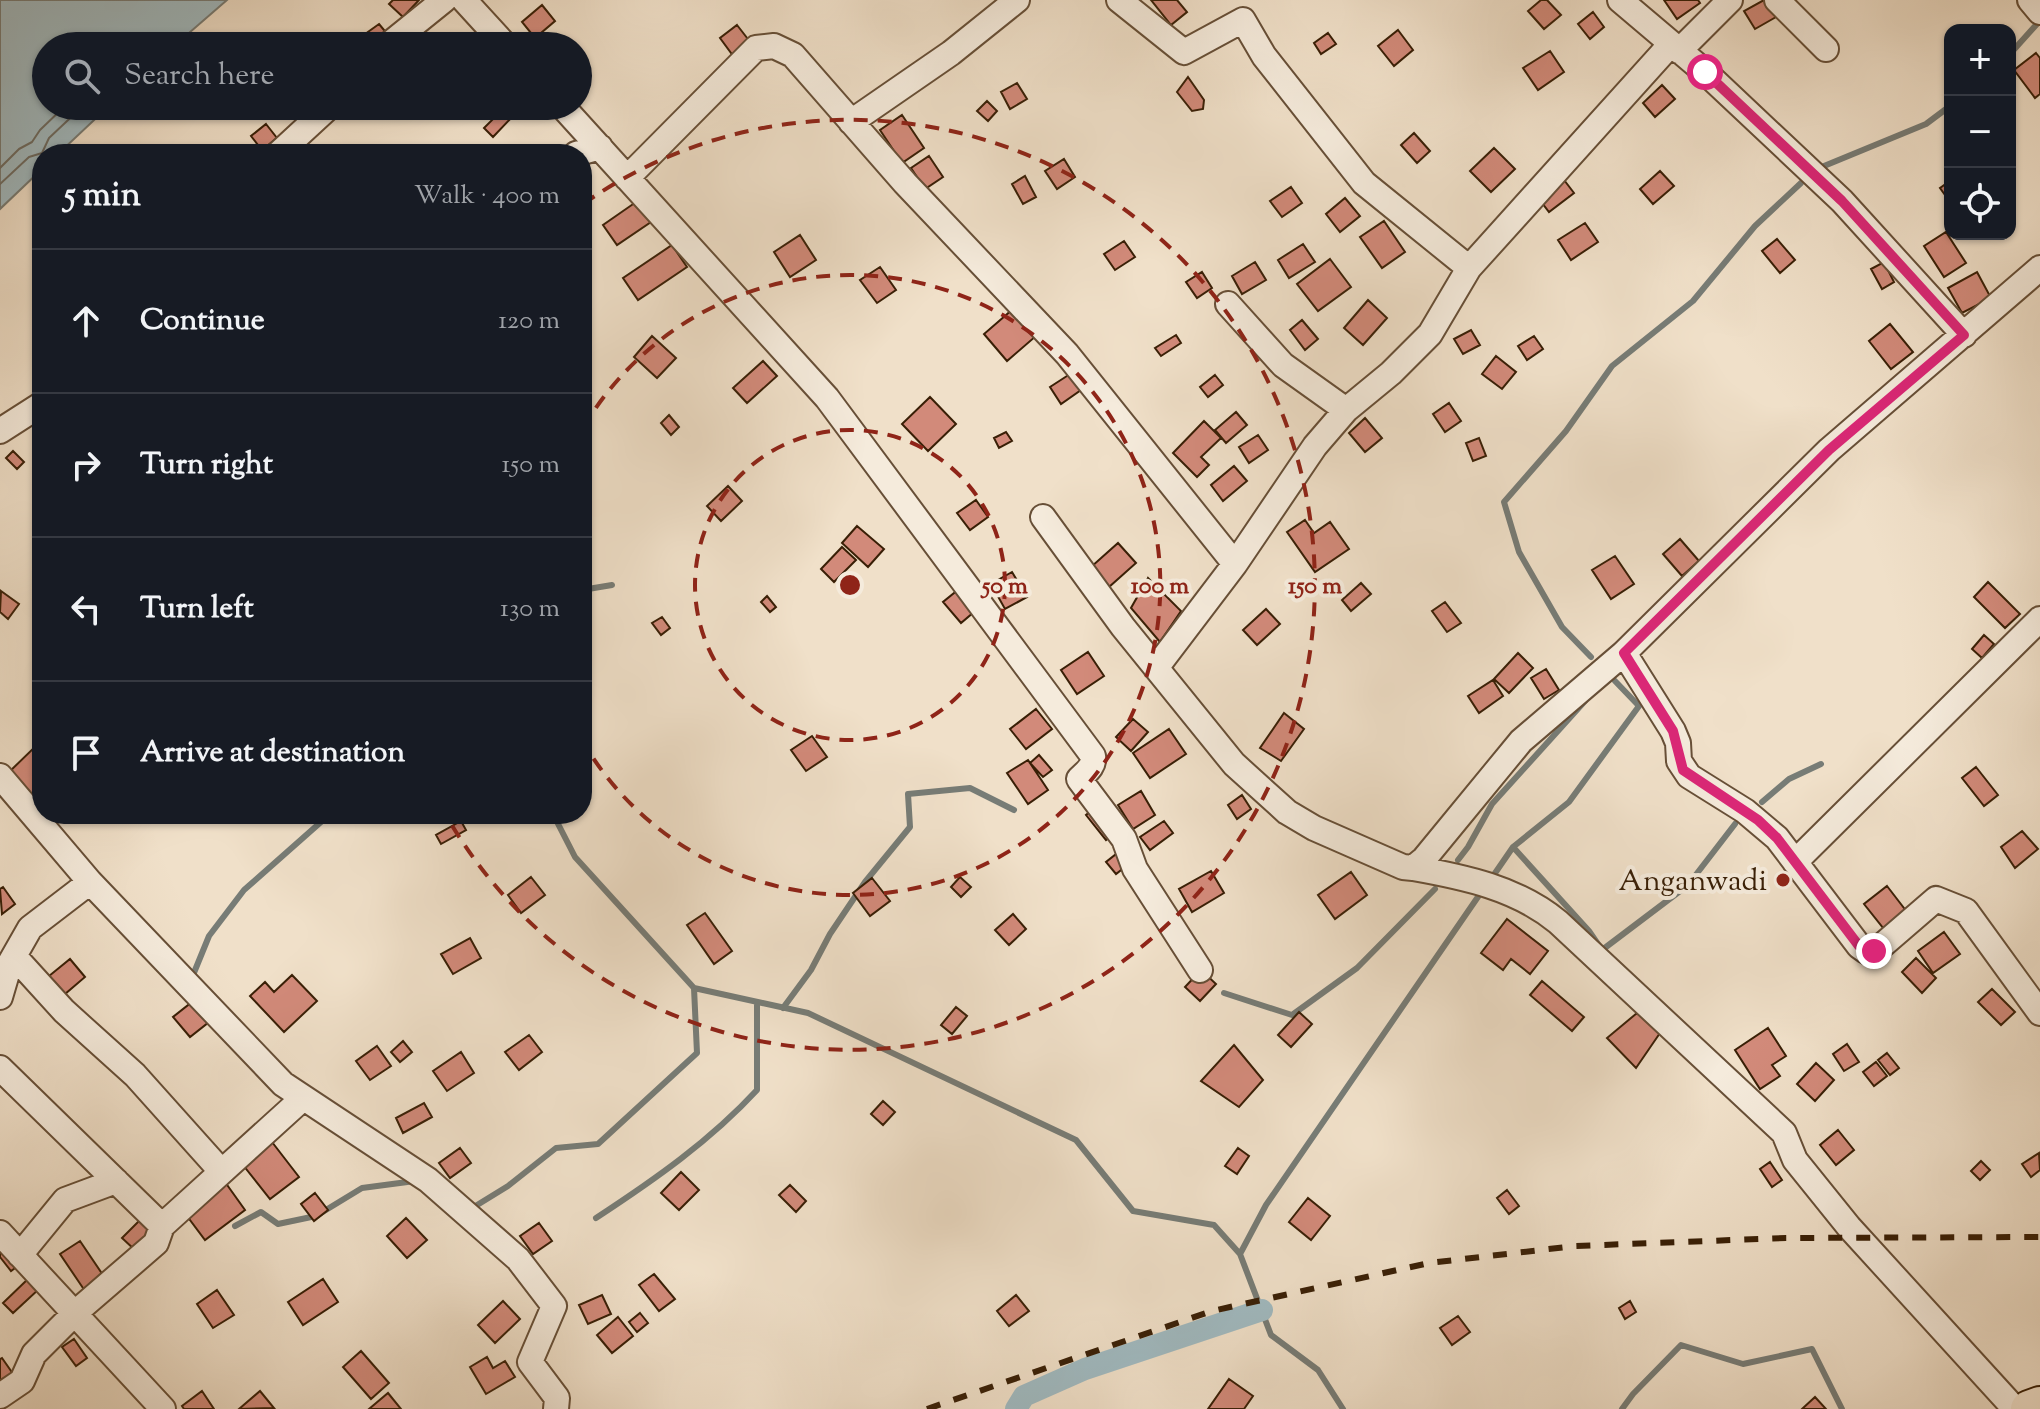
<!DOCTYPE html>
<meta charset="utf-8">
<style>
:root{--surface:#171b24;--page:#20242c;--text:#f1f3f6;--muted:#9ea1a6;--line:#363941}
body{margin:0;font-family:"Sorts Mill Goudy",serif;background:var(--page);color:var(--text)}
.controls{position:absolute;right:24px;top:24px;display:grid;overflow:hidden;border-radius:16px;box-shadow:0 2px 6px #0004}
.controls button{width:72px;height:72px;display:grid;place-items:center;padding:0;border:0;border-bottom:2px solid var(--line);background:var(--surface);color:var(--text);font:40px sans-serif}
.stop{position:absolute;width:24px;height:24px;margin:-18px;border:6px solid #db2777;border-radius:50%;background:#fff}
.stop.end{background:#db2777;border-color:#fff;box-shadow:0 2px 8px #0008}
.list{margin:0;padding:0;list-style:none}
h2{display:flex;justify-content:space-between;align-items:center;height:104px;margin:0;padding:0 32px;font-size:34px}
h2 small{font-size:26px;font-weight:400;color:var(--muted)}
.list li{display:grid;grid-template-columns:52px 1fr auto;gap:24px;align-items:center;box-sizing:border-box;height:144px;padding:0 32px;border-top:2px solid var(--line)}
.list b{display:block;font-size:30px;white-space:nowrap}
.list em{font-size:26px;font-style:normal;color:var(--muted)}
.icon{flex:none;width:44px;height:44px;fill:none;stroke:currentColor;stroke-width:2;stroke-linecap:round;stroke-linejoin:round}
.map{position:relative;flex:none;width:2040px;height:1409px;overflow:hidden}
.search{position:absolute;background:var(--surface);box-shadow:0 2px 6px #0004;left:32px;top:32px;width:560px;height:88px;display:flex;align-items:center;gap:20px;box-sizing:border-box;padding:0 28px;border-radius:44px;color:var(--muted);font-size:30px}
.panel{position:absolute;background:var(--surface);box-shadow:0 2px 6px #0004;left:32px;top:144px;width:560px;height:680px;border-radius:32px}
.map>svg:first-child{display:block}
.water{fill:#a0bac1;stroke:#777c76;stroke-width:2}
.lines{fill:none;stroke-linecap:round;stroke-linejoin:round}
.shore{stroke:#6c6c64;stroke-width:2}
.stream{stroke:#777c76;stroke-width:6}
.canal{stroke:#a0bac1;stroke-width:22}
.building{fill:#d28a7a;stroke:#391f06;stroke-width:2}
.minor-casing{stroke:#674f37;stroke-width:28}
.primary-casing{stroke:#391f06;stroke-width:40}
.minor{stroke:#f5ebdc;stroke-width:24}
.primary{stroke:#f0e0c9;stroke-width:36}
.rail{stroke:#391f06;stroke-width:6;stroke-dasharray:14 14;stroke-linecap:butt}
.route{stroke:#db2777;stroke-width:10}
.ring{fill:none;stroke:#8f2418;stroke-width:4;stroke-dasharray:14 10}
.poi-dot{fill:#8f2418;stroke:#f5ebdc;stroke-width:3}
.labels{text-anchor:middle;stroke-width:8;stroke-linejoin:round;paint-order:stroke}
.poi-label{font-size:30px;fill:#391f06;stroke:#f5ebdc;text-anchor:end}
.centre{fill:#8f2418;stroke:#f5ebdc;stroke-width:4}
.ring-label{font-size:24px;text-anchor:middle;font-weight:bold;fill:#8f2418;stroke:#f5ebdc;stroke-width:8;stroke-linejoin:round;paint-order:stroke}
</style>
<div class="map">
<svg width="2040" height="1409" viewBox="0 0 2040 1409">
<rect width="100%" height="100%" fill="#f0e0c9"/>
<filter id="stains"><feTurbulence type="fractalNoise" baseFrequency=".0025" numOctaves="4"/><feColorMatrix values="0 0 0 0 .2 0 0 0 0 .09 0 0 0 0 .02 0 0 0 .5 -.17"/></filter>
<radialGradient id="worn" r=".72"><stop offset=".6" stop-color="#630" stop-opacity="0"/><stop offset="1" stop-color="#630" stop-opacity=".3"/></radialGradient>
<path class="water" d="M0,0H227L174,46H46V106H109L58,154H42V169L0,209Z"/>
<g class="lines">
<path class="shore" d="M0,168L19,149L32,142L40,130L65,106
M0,184L29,157L42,153L49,138L83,106"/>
<path class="stream" d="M2010,54L2037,24
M1824,166L1926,124L1950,106
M38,173L42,180
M582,590L612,585
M1591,657L1562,627L1519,552L1504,502L1566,431L1612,366L1693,301L1755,226L1801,183
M1762,802L1789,779L1821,764
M553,814L575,857L694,988L808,1013L1076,1140L1133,1211L1214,1225L1240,1254L1271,1335L1318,1370L1343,1409
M1513,847L1589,931L1602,950L1688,885L1735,824
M1458,860L1468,847L1492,804L1585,701
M1491,879L1513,847L1569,802L1639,706L1615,681
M191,980L209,936L244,890L330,814
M1224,993L1292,1015L1357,968L1435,889
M783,1008L811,970L830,934L865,882L910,827L908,794L970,788L1014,810
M469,1210L508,1186L556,1148L598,1144L697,1053L694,988
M596,1218C654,1180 710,1141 757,1090V1002
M235,1226L261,1212L278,1224L316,1216L362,1188L415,1181
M1240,1254L1266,1205L1482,891
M1622,1409L1633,1394L1681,1345L1743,1364L1812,1349L1842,1409"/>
<path class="canal" d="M1016,1409L1024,1396L1085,1369L1262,1310"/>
</g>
<path class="building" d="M393,0H419L403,17L389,4Z
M1151,0H1177L1187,12L1171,25Z
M1541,0H1547L1561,15L1544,29L1528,11Z
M1664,0H1698L1700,3L1677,19Z
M1764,0L1776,17L1755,29L1744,11Z
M542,5L555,21L535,38L522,22Z
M1593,12L1604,27L1590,39L1578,24Z
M379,24L389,36L376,46H368L361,37Z
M737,25L751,43L734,57L720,38Z
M1398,30L1413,50L1394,66L1378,46Z
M1328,33L1336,44L1321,54L1314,43Z
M1550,51L1564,72L1538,90L1523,68Z
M2036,53L2040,58V94L2035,98L2014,70Z
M1188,77L1204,100L1203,109L1192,111L1177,92Z
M1017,83L1027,99L1010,109L1001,92Z
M1662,85L1675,99L1655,117L1643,103Z
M987,101L997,111L988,121L977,111Z
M503,109L512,117L493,137L484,128Z
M902,115L924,148L902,163L880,130Z
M266,124L277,138L262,150L251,136Z
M1414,133L1430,151L1417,163L1401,145Z
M1494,148L1515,169L1491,192L1470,171Z
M929,156L943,177L925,189L911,168Z
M1064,159L1075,177L1057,189L1045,171Z
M1660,171L1674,186L1653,204L1640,189Z
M1025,176L1036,197L1023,204L1012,184Z
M1561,176L1574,193L1549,212L1536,195Z
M1950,181V202L1940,188Z
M1291,187L1302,203L1282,217L1270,201Z
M1345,198L1360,216L1340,232L1326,214Z
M636,202L651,222L617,245L603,225Z
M1384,221L1405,252L1382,268L1360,237Z
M1585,223L1598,242L1571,260L1558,240Z
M1946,232L1966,263L1944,277L1924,246Z
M800,235L816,260L790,277L774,252Z
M1777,239L1795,260L1780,273L1762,251Z
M1124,241L1135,257L1115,270L1104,254Z
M1303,244L1315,262L1289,278L1278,260Z
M672,245L687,267L638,300L623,278Z
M1330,259L1351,287L1318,311L1297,284Z
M1255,262L1266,280L1242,294L1232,276Z
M1884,262L1894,282L1882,289L1871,269Z
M880,267L896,290L877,303L860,280Z
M1202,272L1212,288L1197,298L1186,282Z
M1977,272L1991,298L1962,313L1948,288Z
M1368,300L1387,318L1363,345L1344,328Z
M1013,309L1036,336L1007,361L984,334Z
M1302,320L1318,339L1305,350L1290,330Z
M1890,324L1913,352L1891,369L1869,341Z
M1471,330L1480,345L1463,354L1454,339Z
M1176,335L1181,343L1161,356L1155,348Z
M652,336L676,358L657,378L634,357Z
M1534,336L1543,349L1527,360L1518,346Z
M1496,356L1516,372L1502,389L1482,374Z
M763,361L777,376L747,403L733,388Z
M1070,374L1081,390L1061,404L1050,387Z
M1215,375L1223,385L1208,397L1200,387Z
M930,397L956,424L928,451L902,424Z
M1449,403L1461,421L1445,432L1433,414Z
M1236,412L1247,425L1226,443L1215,430Z
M669,415L679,427L671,435L661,423Z
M1365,418L1382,438L1365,452L1349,433Z
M1204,421L1221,438L1201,457L1209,465L1197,477L1173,453Z
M1006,432L1012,441L999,448L994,438Z
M1258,435L1268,450L1249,463L1239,447Z
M1479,438L1486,456L1473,461L1466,443Z
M13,451L24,462L17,469L6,458Z
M1234,466L1247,481L1223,501L1211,485Z
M728,486L742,501L721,521L707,506Z
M976,500L988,517L970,530L957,513Z
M1305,520L1314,533L1330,522L1349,549L1315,572L1287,532Z
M857,526L884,549L868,567L842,543Z
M1680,539L1699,561L1682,576L1663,554Z
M1118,543L1136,563L1109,587L1091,567Z
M842,547L856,560L834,582L821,569Z
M1615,556L1634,584L1611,599L1592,570Z
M1012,572L1027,597L1005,609L991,584Z
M1148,578L1181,611L1160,642L1131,608Z
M1988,582L2020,614L2005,628L1974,597Z
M1361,583L1371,594L1351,611L1342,600Z
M964,585L981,606L961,623L943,602Z
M1,591L19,604L8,619L0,612Z
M767,596L776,607L770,612L761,602Z
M1445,602L1461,623L1447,632L1432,611Z
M1266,609L1280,624L1257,645L1243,630Z
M662,617L670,628L661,635L652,623Z
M1984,635L1994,644L1982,658L1972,649Z
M1088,652L1104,676L1077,694L1061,670Z
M1518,653L1533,668L1509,693L1494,679Z
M1546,669L1559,690L1544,699L1531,678Z
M1493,680L1503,696L1479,713L1468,696Z
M1036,709L1052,729L1026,749L1010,729Z
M1284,713L1304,729L1281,761L1260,748Z
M1133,719L1148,732L1131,751L1116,737Z
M1169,729L1186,754L1150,778L1133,753Z
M812,736L827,757L806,771L791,750Z
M42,740V787L28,796L4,777Z
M1039,755L1052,770L1043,777L1030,763Z
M1028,760L1048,790L1028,804L1007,773Z
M1976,767L1998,795L1984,806L1962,778Z
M1141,791L1155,815L1133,829L1118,805Z
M1242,795L1251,809L1237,819L1228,805Z
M1096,807L1115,833L1106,840L1086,815Z
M461,821L466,830L441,844L436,835Z
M1164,821L1173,833L1150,850L1140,837Z
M2022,831L2038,849L2015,868L2001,847Z
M1120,851L1130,863L1116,874L1106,862Z
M1211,871L1224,893L1192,912L1179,889Z
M1351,872L1367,895L1335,919L1318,895Z
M531,877L545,895L521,913L508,895Z
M960,877L971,887L961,897L951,887Z
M872,878L890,901L870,916L853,893Z
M1887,886L1907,912L1884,929L1864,904Z
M3,887L15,904L2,914L0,889Z
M705,913L732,951L714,964L687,925Z
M1013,914L1026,929L1009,945L995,930Z
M1507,919L1548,951L1530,974L1511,959L1503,970L1481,953Z
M1944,932L1960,954L1933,973L1918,951Z
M470,938L481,958L453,974L441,954Z
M1916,958L1936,978L1922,993L1902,972Z
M70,959L85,977L65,994L49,976Z
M1201,970L1216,984L1200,1001L1185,987Z
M292,975L317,1001L284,1032L250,996L265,982L274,992Z
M1542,981L1584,1017L1572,1031L1530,995Z
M1992,989L2015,1012L2001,1025L1978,1002Z
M192,1002L209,1022L190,1037L173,1017Z
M956,1007L967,1016L952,1034L941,1025Z
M1299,1012L1312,1024L1291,1047L1278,1035Z
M1637,1013L1660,1033L1636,1068L1607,1038Z
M1768,1028L1786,1056L1772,1065L1780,1076L1760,1089L1735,1050Z
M529,1035L542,1052L519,1070L505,1052Z
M403,1041L412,1052L400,1062L391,1052Z
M1847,1044L1859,1062L1844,1071L1833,1054Z
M1234,1045L1263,1080L1239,1107L1201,1081Z
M377,1046L391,1066L370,1080L356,1061Z
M461,1052L474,1073L447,1091L433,1071Z
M1887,1053L1899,1068L1890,1075L1878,1060Z
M1876,1062L1887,1076L1874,1086L1863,1072Z
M1816,1063L1834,1080L1815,1101L1797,1084Z
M883,1101L895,1112L883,1125L871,1114Z
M424,1103L432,1117L403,1133L396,1118Z
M1838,1130L1854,1150L1836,1165L1820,1145Z
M272,1142L299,1177L270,1199L243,1165Z
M460,1148L471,1163L450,1178L439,1163Z
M1238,1148L1249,1156L1237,1174L1225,1166Z
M2039,1153L2040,1170L2031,1177L2022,1164Z
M1981,1161L1990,1170L1980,1180L1971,1171Z
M1770,1162L1782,1180L1772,1187L1760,1169Z
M681,1172L699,1190L679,1210L661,1193Z
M225,1182L245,1210L205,1240L184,1212Z
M790,1185L806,1201L796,1212L779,1195Z
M1507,1190L1519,1206L1509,1214L1497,1198Z
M315,1193L328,1210L314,1221L301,1204Z
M1308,1198L1330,1216L1311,1240L1289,1222Z
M144,1216L156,1229L135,1250L122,1238Z
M406,1218L427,1240L407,1258L387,1236Z
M539,1223L552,1241L533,1254L520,1236Z
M80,1241L107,1281L87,1294L60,1254Z
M0,1246L22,1263L11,1271L0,1257Z
M654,1274L675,1299L659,1311L639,1285Z
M29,1278L39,1289L13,1313L3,1303Z
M323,1279L338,1302L303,1325L288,1302Z
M217,1290L234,1315L213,1328L197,1304Z
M602,1295L611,1314L588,1324L579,1305Z
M1016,1295L1029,1311L1009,1326L997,1311Z
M503,1301L520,1319L495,1343L478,1325Z
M1630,1301L1636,1312L1625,1319L1619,1308Z
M640,1313L648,1323L637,1332L629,1322Z
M1458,1316L1470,1332L1452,1345L1440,1328Z
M618,1317L633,1336L612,1353L597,1335Z
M74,1339L87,1358L76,1366L62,1347Z
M361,1351L389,1383L371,1399L343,1367Z
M487,1357L493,1368L505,1361L515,1377L486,1394L470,1367Z
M2,1358L18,1381L0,1393V1359Z
M1229,1379L1253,1396L1244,1409H1208Z
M202,1391L214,1409H184L182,1406Z
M260,1391L274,1408L239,1409Z
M388,1393L401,1409H369Z
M1815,1397L1826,1409H1802Z"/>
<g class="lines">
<g class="minor-casing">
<path id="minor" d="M464,0L506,46
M1119,0L1184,52L1243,20L1264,56L1364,183L1469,268
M1620,0L1705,72L1842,201L1964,335
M1777,0L1826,49
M2030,0L2040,12
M387,46L444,0
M1679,51L1730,0
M562,106L827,398L1093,756C1095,766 1086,772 1079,779L1124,839L1135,869L1200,970
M851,122L951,53L1017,0
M278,154L330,106
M576,154L600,147
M627,178L756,48L774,46L793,55L905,183L1067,354L1235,564L1156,668
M1228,304L1283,365L1346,410
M0,431L42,404
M1043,517L1123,627L1234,764L1287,812L1314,828L1403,867L1413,868L1424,859L1521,741L1624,653L1829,450L2040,268
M1235,564L1315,446L1346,410L1391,373L1430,334L1469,268L1670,45
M1624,653L1673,731L1678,743L1679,761L1689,776L1745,811L1777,838L1859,946L1866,951L1878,949L1936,899L1966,911L2040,1013
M0,776L90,882L283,1084L428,1180L518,1259L554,1306L530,1362L557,1398L556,1409
M1795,862L2040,619
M1413,868C1464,877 1517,888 1558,922L1784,1133L1795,1160L1849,1227L2015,1409
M14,956L64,1011L135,1075L221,1171
M0,997L10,963L30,928L90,882
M0,1068L162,1226L156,1243L75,1313L34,1354L22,1381L0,1396
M162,1226L302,1099
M0,1233L163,1409
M20,1255L65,1200L116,1181"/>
</g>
<g class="primary-casing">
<path id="primary" d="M2029,1409L2040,1405"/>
</g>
<use href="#minor" class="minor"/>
<use href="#primary" class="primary"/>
<path class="rail" d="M927,1409L1212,1311L1429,1263L1575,1246L1786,1238L2040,1237"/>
</g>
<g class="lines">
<path class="route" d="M1705,72L1842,201L1964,335L1829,450L1624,653L1673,731L1683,770L1758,820L1777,838L1859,946L1874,951"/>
</g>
<g class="ring">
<circle cx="850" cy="585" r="155"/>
<path d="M583 428A310 310 0 1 1 583 742"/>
<path d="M583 204A465 465 0 1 1 447 817"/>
</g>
<circle class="poi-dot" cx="1783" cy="880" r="8"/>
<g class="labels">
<g class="poi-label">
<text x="1767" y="890">Anganwadi</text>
</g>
</g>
<circle cx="850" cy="585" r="12" class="centre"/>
<g class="ring-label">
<text x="1005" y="593">50 m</text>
<text x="1160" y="593">100 m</text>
<text x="1315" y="593">150 m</text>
</g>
<rect width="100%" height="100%" filter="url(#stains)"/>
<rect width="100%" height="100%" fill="url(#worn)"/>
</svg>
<div class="controls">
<button>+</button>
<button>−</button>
<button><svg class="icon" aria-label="locate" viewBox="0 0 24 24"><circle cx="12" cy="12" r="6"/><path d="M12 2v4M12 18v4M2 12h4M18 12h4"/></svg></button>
</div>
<div class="stop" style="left:1705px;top:72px"></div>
<div class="stop end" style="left:1874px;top:951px"></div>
<div class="search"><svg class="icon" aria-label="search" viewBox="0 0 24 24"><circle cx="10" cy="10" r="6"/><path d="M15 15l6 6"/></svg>Search here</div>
<section class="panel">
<h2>5 min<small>Walk · 400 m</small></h2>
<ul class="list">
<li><svg class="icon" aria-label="ahead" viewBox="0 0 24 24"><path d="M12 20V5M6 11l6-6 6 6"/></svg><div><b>Continue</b></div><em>120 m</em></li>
<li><svg class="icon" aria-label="right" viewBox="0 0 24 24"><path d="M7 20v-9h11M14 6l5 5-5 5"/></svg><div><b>Turn right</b></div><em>150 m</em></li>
<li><svg class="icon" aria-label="left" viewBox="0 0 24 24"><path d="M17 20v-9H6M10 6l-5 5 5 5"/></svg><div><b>Turn left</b></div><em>130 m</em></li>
<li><svg class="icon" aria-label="arrive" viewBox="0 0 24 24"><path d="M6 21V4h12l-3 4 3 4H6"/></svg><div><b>Arrive at destination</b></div></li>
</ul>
</section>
</div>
